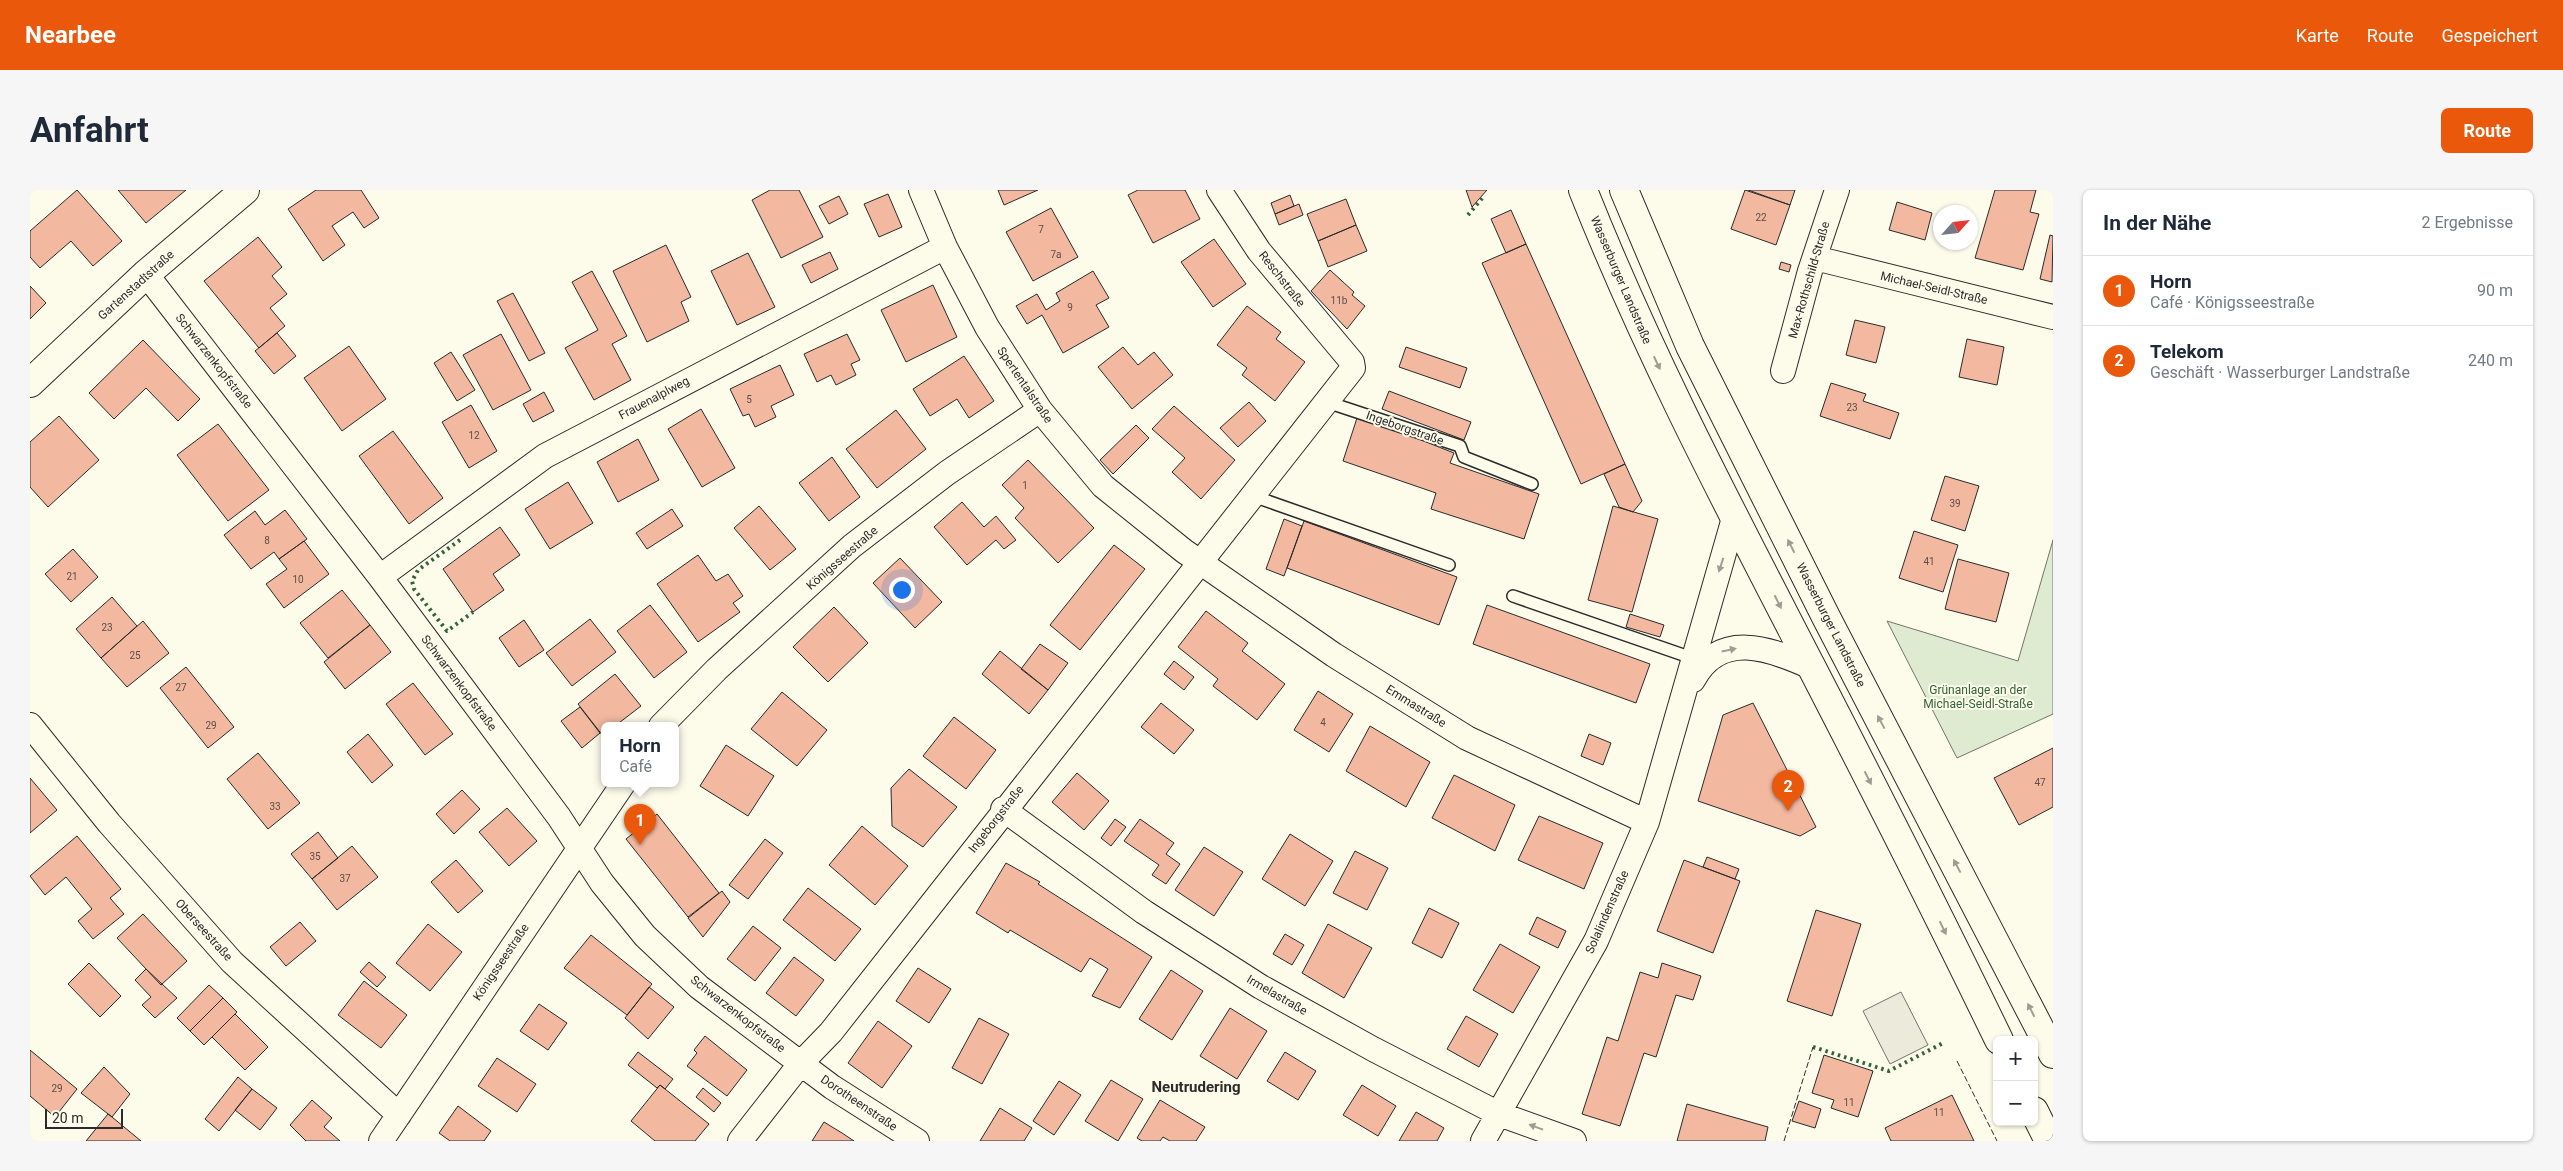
<!DOCTYPE html>
<html lang="de">
<meta charset="utf-8">
<style>
:root{--surface:#fff;--page:#f6f6f7;--text:#1f2937;--muted:#747a83;--line:#e0e1e3;--accent:#ea580c}
body{margin:0;font-family:Roboto,sans-serif;background:var(--page);color:var(--text)}
.controls{position:absolute;right:15px;bottom:15px;display:grid;overflow:hidden;border-radius:8px;box-shadow:0 1px 4px #0004}
.controls button{width:45px;height:45px;display:grid;place-items:center;padding:0;border:0;border-bottom:1px solid var(--line);background:var(--surface);color:var(--text);font:25px sans-serif}
.compass{position:absolute;left:1903px;top:15px;width:45px;height:45px;border-radius:50%;background:var(--surface);box-shadow:0 1px 4px #0004;rotate:63deg}
.scale{position:absolute;left:15px;bottom:12px;width:78px;box-sizing:border-box;padding-left:5px;border:2px solid #2b2b2b;border-top:0;font-size:14px;line-height:18px;white-space:nowrap;color:#2b2b2b;-webkit-text-stroke:4px #fdfbea;paint-order:stroke}
.you{position:absolute;left:871px;top:399px;width:18px;height:18px;margin:-12px;border:4px solid #fff;border-radius:50%;background:#1a73e8;box-shadow:0 0 0 8px #1a73e833}
.badge{display:grid;place-items:center;width:32px;height:32px;border-radius:50%;background:var(--accent);color:#fff;font-size:16px;font-weight:700}
.pin{position:absolute;translate:-50% -41px;filter:drop-shadow(0 1px 2px #0008)}
.pin::after{content:'';position:absolute;top:26px;width:18px;height:15px;background:inherit;clip-path:polygon(0 0,100% 0,50% 100%)}
.popup{position:absolute;left:571px;top:532px;width:78px;height:65px;box-sizing:border-box;display:grid;place-content:center;border-radius:8px;background:var(--surface);filter:drop-shadow(0 1px 4px #0005);font-size:16px;white-space:nowrap;color:var(--muted)}
.popup b{font-size:19px;color:var(--text)}
.popup::after{content:'';position:absolute;left:50%;top:100%;margin-left:-10px;border:10px solid transparent;border-top-color:var(--surface)}
.list{margin:0;padding:0;list-style:none}
h2{display:flex;justify-content:space-between;align-items:center;height:65px;margin:0;padding:0 20px;font-size:21px}
h2 small{font-size:16px;font-weight:400;color:var(--muted)}
.list li{display:grid;grid-template-columns:32px 1fr auto;gap:15px;align-items:center;box-sizing:border-box;height:70px;padding:0 20px;border-top:1px solid var(--line)}
.list b{display:block;font-size:19px;white-space:nowrap}
.list p{margin:0;font-size:16px;white-space:nowrap;color:var(--muted)}
.list em{font-size:16px;font-style:normal;color:var(--muted)}
.map{position:relative;flex:none;width:2023px;height:951px;overflow:hidden;border-radius:8px}
header{display:flex;align-items:center;gap:30px;box-sizing:border-box;height:70px;padding:0 25px;background:var(--accent);color:#fff}
header strong{font-size:24px}
nav{display:flex;gap:28px;margin-inline-start:auto;font-size:18px}
.intro{display:flex;align-items:center;justify-content:space-between;box-sizing:border-box;height:120px;padding:0 30px}
h1{margin:0;font-size:35px}
.button{padding:12px 22px;border-radius:8px;background:var(--accent);color:#fff;font-size:18px;font-weight:700}
main{display:flex;gap:30px;padding:0 30px}
aside{flex:1;background:var(--surface);border-radius:8px;box-shadow:0 1px 4px #0004}
.map>svg:first-child{display:block}
.green{fill:#deebd1;stroke:#74746e}
.parking{fill:#eceadb;stroke:#74746e}
.building{fill:#f2b8a0;stroke:#2b2b2b}
.lines{fill:none;stroke-linecap:round;stroke-linejoin:round}
.service-casing{stroke:#2b2b2b;stroke-width:14}
.minor-casing{stroke:#2b2b2b;stroke-width:26}
.tertiary-casing{stroke:#2b2b2b;stroke-width:30}
.primary-casing{stroke:#2b2b2b;stroke-width:30}
.service{stroke:#fdfbea;stroke-width:11}
.minor{stroke:#fdfbea;stroke-width:24}
.tertiary{stroke:#fdfbea;stroke-width:28}
.primary{stroke:#fdfbea;stroke-width:28}
.hedge{stroke:#34623c;stroke-width:4;stroke-dasharray:2.5 4;stroke-linecap:butt}
.fence{stroke:#2b2b2b;stroke-width:1;stroke-dasharray:6 2.5;stroke-linecap:butt}
.oneway{fill:#9e9d94}
.labels{text-anchor:middle;stroke-width:4;stroke-linejoin:round;paint-order:stroke}
.number-label{font-size:10px;fill:#5d4e48}
.street-label{font-size:12px;fill:#2b2b2b;stroke:#fdfbea}
.park-label{font-size:12px;fill:#34623c;stroke:#fdfbea}
.quarter-label{font-size:15px;font-weight:bold;fill:#2b2b2b;stroke:#fdfbea}
</style>
<header>
<strong>Nearbee</strong>
<nav><a>Karte</a><a>Route</a><a>Gespeichert</a></nav>
</header>
<div class="intro"><h1>Anfahrt</h1><a class="button">Route</a></div>
<main>
<div class="map">
<svg width="2023" height="951" viewBox="0 0 2023 951">
<rect width="100%" height="100%" fill="#fdfbea"/>
<path class="green" d="M2023,350V524L1927,568L1857,431L1988,471Z"/>
<path class="parking" d="M1871,802L1898,855L1860,874L1833,821Z"/>
<path class="building" d="M47,0L92,51L63,76L41,51L10,78L0,67V41Z
M88,0H156L116,33Z
M286,0H331L349,28L334,38L323,22L302,36L315,55L293,71L258,19Z
M740,0H769L793,47L751,68L722,10Z
M968,0H1008L974,15Z
M1108,0H1155L1170,29L1123,53L1098,5Z
M1436,0H1457L1442,17Z
M1715,0L1760,15L1746,55L1701,39Z
M1718,0H1765L1760,15Z
M1965,0H2006L2000,22L2009,24L1993,80L1945,68Z
M858,4L872,37L849,47L834,14Z
M1260,5L1264,16L1245,24L1241,13Z
M809,6L818,24L799,34L789,16Z
M1316,9L1326,35L1288,51L1277,24Z
M1867,12L1902,23L1895,50L1859,40Z
M1269,14L1273,25L1249,35L1245,24Z
M1021,18L1048,67L1003,91L976,42Z
M1481,20L1496,54L1476,63L1461,29Z
M1326,35L1337,61L1298,77L1288,51Z
M2020,45L2023,46L2022,92L2010,89Z
M228,47L252,77L242,86L257,104L240,118L255,136L229,158L174,91Z
M1184,49L1216,94L1183,117L1151,72Z
M1496,54L1595,274L1551,294L1452,73Z
M636,55L661,107L651,112L659,131L617,152L583,81Z
M800,62L808,79L781,93L772,75Z
M718,63L745,117L707,135L681,81Z
M1751,72L1761,75L1759,82L1749,79Z
M1300,80L1324,102L1322,105L1335,116L1317,139L1281,101Z
M562,81L597,146L582,154L601,190L564,210L535,158L568,140L542,92Z
M1063,81L1079,108L1066,115L1079,137L1033,163L1012,125L997,134L986,116L1007,104L1016,120L1030,111L1026,103Z
M903,95L927,147L876,172L851,120Z
M0,96L16,113L0,129Z
M483,103L515,163L499,171L467,111Z
M1217,116L1251,142L1246,149L1275,172L1245,211L1212,185L1217,178L1187,155Z
M1825,130L1855,137L1846,173L1816,165Z
M247,143L266,166L244,184L225,161Z
M471,144L501,200L463,220L433,165Z
M817,144L830,170L821,174L826,185L806,195L801,185L787,192L774,164Z
M1937,149L1974,157L1967,195L1929,187Z
M113,150L170,209L148,231L116,198L84,229L59,203Z
M319,156L356,209L312,241L274,188Z
M1093,157L1108,175L1124,162L1143,185L1102,219L1068,177Z
M1376,157L1437,178L1430,198L1369,177Z
M421,162L445,200L427,211L404,173Z
M934,166L964,211L939,228L927,209L900,226L883,199Z
M750,175L764,205L741,216L746,227L725,237L719,224L713,226L700,199Z
M1801,193L1836,204L1833,211L1869,223L1860,249L1790,226Z
M1359,201L1441,232L1434,250L1352,219Z
M514,202L524,221L503,232L493,214Z
M1219,212L1236,231L1208,257L1190,238Z
M441,215L467,261L439,278L412,232Z
M1144,216L1205,270L1171,309L1142,282L1155,268L1122,239Z
M671,219L705,278L672,297L638,239Z
M866,220L896,259L847,298L816,259Z
M1328,225L1424,263L1420,273L1509,304L1494,349L1401,319L1406,303L1313,271Z
M29,226L69,270L18,317L0,297V252Z
M188,234L239,300L198,331L147,265Z
M1106,235L1119,248L1083,284L1070,270Z
M363,241L413,308L379,334L329,266Z
M608,249L629,290L588,312L567,272Z
M802,267L830,307L799,331L769,293Z
M998,270L1064,338L1028,373L985,328L994,318L972,295Z
M1595,274L1612,311L1603,322L1589,317L1574,284Z
M1915,286L1949,296L1935,341L1901,330Z
M538,292L563,333L520,359L495,319Z
M932,312L954,337L966,326L986,350L974,359L966,350L937,375L904,337Z
M729,316L766,359L740,380L704,338Z
M1583,316L1628,329L1602,422L1558,410Z
M642,319L653,336L617,359L606,343Z
M255,320L277,349L249,369L244,362L221,379L194,345L225,321L235,335Z
M1254,329L1272,336L1254,386L1236,379Z
M1274,331L1427,387L1409,435L1257,378Z
M470,337L490,365L463,384L474,400L443,422L413,379Z
M1884,341L1928,355L1913,402L1869,388Z
M274,351L299,384L254,418L236,394L257,379L249,369Z
M1084,355L1115,379L1050,460L1020,435Z
M43,359L68,387L41,412L15,384Z
M668,365L686,391L698,384L713,406L703,413L710,422L668,452L627,394Z
M870,368L912,412L885,438L843,393Z
M1928,369L1979,383L1966,432L1915,419Z
M312,400L340,435L298,468L270,433Z
M82,407L107,436L71,468L46,439Z
M620,415L657,462L624,488L587,441Z
M1457,415L1620,474L1606,513L1443,454Z
M804,417L838,453L798,492L763,457Z
M1176,421L1218,453L1212,461L1255,494L1227,530L1183,496L1188,489L1148,457Z
M1600,424L1634,435L1630,447L1596,437Z
M560,429L586,462L542,496L516,463Z
M494,430L514,460L489,477L469,448Z
M113,431L139,463L97,497L71,468Z
M340,435L361,462L315,499L294,472Z
M1010,454L1038,473L1018,500L991,479Z
M970,461L1018,500L999,524L952,484Z
M1144,471L1164,487L1154,500L1134,484Z
M156,477L204,537L178,558L130,498Z
M585,484L611,516L585,536H575L573,546L548,514Z
M383,493L423,544L395,565L356,514Z
M1288,501L1323,524L1299,562L1264,540Z
M752,502L797,540L767,576L721,539Z
M1131,513L1164,540L1144,564L1111,537Z
M1723,513L1786,637L1770,646L1668,611L1693,525Z
M550,517L570,543L552,558L531,531Z
M924,527L966,560L936,599L893,566Z
M1340,536L1400,572L1376,617L1316,581Z
M338,544L363,575L342,593L317,562Z
M1559,544L1581,553L1573,575L1551,566Z
M696,555L744,586L718,626L670,596Z
M2023,558V617L1989,635L1964,588Z
M228,563L270,613L238,639L197,589Z
M879,579L927,617L893,657L862,636L861,598Z
M1047,583L1079,611L1054,640L1022,612Z
M1424,585L1485,615L1465,661L1402,628Z
M0,588L27,620L0,643Z
M432,600L450,619L424,644L406,624Z
M477,618L507,651L479,676L449,642Z
M627,624L689,703L658,727L596,649Z
M1509,626L1573,653L1554,699L1488,670Z
M1085,629L1096,637L1081,656L1071,648Z
M1110,629L1144,653L1136,664L1150,674L1136,694L1122,685L1129,675L1094,651Z
M832,636L878,676L845,715L799,675Z
M288,642L308,668L282,689L261,664Z
M1260,644L1303,671L1275,716L1232,689Z
M47,646L91,699L80,708L94,724L63,749L48,731L62,719L36,687L15,705L0,686Z
M735,649L753,663L718,709L699,695Z
M322,656L348,687L307,720L282,689Z
M1174,657L1213,682L1184,726L1145,700Z
M1325,661L1358,678L1337,720L1303,703Z
M1677,667L1709,679L1705,689L1673,677Z
M426,670L453,701L428,723L401,692Z
M1654,670L1710,691L1683,763L1627,741Z
M976,673L1010,692L1008,694L1122,767L1090,818L1062,806L1078,779L1060,768L1051,782L980,740L978,743L946,723Z
M778,698L831,739L805,771L753,730Z
M692,701L700,712L673,747L658,728Z
M1399,718L1429,733L1412,768L1382,753Z
M1786,720L1831,734L1802,826L1757,811Z
M113,724L157,771L131,795L87,748Z
M1507,727L1536,741L1528,758L1499,744Z
M270,732L286,751L256,776L240,757Z
M398,734L432,762L400,801L366,773Z
M1298,734L1342,758L1314,808L1272,783Z
M723,736L751,758L725,791L697,769Z
M1255,744L1274,755L1262,775L1243,764Z
M561,745L622,794L597,825L534,778Z
M1470,754L1510,777L1483,823L1443,800Z
M764,767L794,790L766,826L736,803Z
M339,772L356,787L347,797L330,782Z
M59,773L91,806L70,827L38,794Z
M1632,773L1671,786L1663,810L1646,805L1626,867L1614,863L1590,936L1552,924L1577,847L1588,851L1610,782L1628,788Z
M888,778L921,799L899,833L866,811Z
M116,779L147,808L125,828L112,815L121,807L105,790Z
M1141,780L1173,801L1142,850L1109,829Z
M334,791L377,825L351,858L308,825Z
M179,795L193,808L160,841L147,828Z
M619,797L644,817L618,849L595,828Z
M193,808L207,822L174,855L160,841Z
M509,814L537,833L518,860L490,841Z
M1200,818L1237,841L1207,889L1170,866Z
M205,824L238,857L215,880L182,847Z
M1436,826L1468,844L1449,877L1417,859Z
M949,828L979,844L952,894L922,878Z
M848,831L882,856L852,898L818,873Z
M675,846L717,880L697,906L657,876L667,863L664,860Z
M0,860L47,899L25,927L0,906Z
M608,862L643,889L635,899L630,895L627,898L598,875Z
M1255,862L1286,881L1268,910L1237,891Z
M1794,865L1843,881L1828,927L1801,918L1804,910L1782,903Z
M467,868L506,894L487,922L448,896Z
M74,877L100,904L82,927L51,903Z
M208,887L222,899L189,941L175,929Z
M1081,890L1113,909L1088,951L1055,931Z
M1029,891L1051,905L1024,945L1003,931Z
M630,895L679,934L665,951H625L601,931Z
M1332,895L1366,916L1348,946L1313,925Z
M673,898L691,913L684,922L666,907Z
M222,899L247,918L230,940L205,920Z
M1922,905L1944,951H1861L1855,938Z
M282,910L302,928L294,937L310,951H276L260,935Z
M1130,910L1175,937L1166,951H1140L1133,947L1130,951H1112L1107,948Z
M1769,911L1791,919L1785,938L1762,931Z
M1657,914L1738,937L1735,951H1647Z
M428,916L461,941L454,951H420L409,943Z
M970,918L1002,938L994,951H950Z
M1386,922L1414,938L1407,951H1369Z
M78,924L82,927L111,951H56Z
M794,932L812,943L824,951H782Z"/>
<g class="lines">
<g class="service-casing">
<path id="service" d="M1297,212L1430,256L1434,267L1502,294
M1223,306L1419,375
M1483,406L1665,469"/>
</g>
<g class="minor-casing">
<path id="minor" d="M891,0L915,57L957,137L1010,220L1073,296L1154,361L1304,465L1437,548L1617,632
M1785,68L2023,127
M116,84L350,387L529,627L572,693L615,746L669,797L802,897L887,951
M1753,181L1780,81L1807,0
M350,387L515,266L915,57
M1663,490C1690,440 1739,458 1781,477
M0,535L79,633L202,772L369,925
M631,536L687,479L822,356L917,283L1010,220
M973,619L1114,722L1231,797L1343,859L1469,924L1544,951
M351,951L593,594
M710,951L771,873L801,842L1323,178L1322,172L1229,61L1189,0
M1453,951L1566,751L1617,632L1704,328"/>
</g>
<g class="tertiary-casing">
<path id="tertiary" d="M0,193L116,84L215,0"/>
</g>
<g class="primary-casing">
<path id="primary" d="M1553,0C1618,164 1700,319 1781,476C1845,600 1908,724 1969,850
M1594,0L1660,156L1796,427L2023,864
M2004,921L2019,951"/>
</g>
<use href="#service" class="service"/>
<use href="#minor" class="minor"/>
<use href="#tertiary" class="tertiary"/>
<use href="#primary" class="primary"/>
<path class="hedge" d="M1438,25L1454,6
M430,350L388,380L382,391L384,399L417,441L443,422
M1783,857L1859,881L1915,852"/>
<path class="fence" d="M1927,871L1967,951
M1754,951L1783,857"/>
</g>
<defs><path id="oneway-solid" d="M-6-.8H1V-3.2L6.5 0L1 3.2V.8H-6Z" transform="scale(1.25)"/></defs>
<g class="oneway">
<use href="#oneway-solid" transform="translate(1627 173) rotate(65)"/>
<use href="#oneway-solid" transform="translate(1761 356) rotate(-117)"/>
<use href="#oneway-solid" transform="translate(1691 375) rotate(108)"/>
<use href="#oneway-solid" transform="translate(1748 412) rotate(63)"/>
<use href="#oneway-solid" transform="translate(1699 460) rotate(-12)"/>
<use href="#oneway-solid" transform="translate(1851 532) rotate(-118)"/>
<use href="#oneway-solid" transform="translate(1838 588) rotate(63)"/>
<use href="#oneway-solid" transform="translate(1927 676) rotate(-118)"/>
<use href="#oneway-solid" transform="translate(1913 738) rotate(64)"/>
<use href="#oneway-solid" transform="translate(2001 820) rotate(-117)"/>
<use href="#oneway-solid" transform="translate(1506 937) rotate(-160)"/>
</g>
<g class="labels">
<g class="number-label">
<text x="1731" y="31">22</text>
<text x="1011" y="43">7</text>
<text x="1026" y="68">7a</text>
<text x="1309" y="114">11b</text>
<text x="1040" y="121">9</text>
<text x="719" y="213">5</text>
<text x="1822" y="221">23</text>
<text x="444" y="249">12</text>
<text x="995" y="299">1</text>
<text x="1925" y="317">39</text>
<text x="237" y="354">8</text>
<text x="1899" y="375">41</text>
<text x="42" y="390">21</text>
<text x="268" y="393">10</text>
<text x="77" y="441">23</text>
<text x="105" y="469">25</text>
<text x="151" y="501">27</text>
<text x="1293" y="536">4</text>
<text x="181" y="539">29</text>
<text x="2010" y="596">47</text>
<text x="245" y="620">33</text>
<text x="285" y="670">35</text>
<text x="315" y="692">37</text>
<text x="27" y="902">29</text>
<text x="1819" y="916">11</text>
<text x="1909" y="926">11</text>
</g>
<g class="street-label">
<text transform="translate(1252 89) rotate(52)" y="4">Reschstraße</text>
<text transform="translate(1591 90) rotate(67)" y="4">Wasserburger Landstraße</text>
<text transform="translate(1779 90) rotate(-74)" y="4">Max-Rothschild-Straße</text>
<text transform="translate(106 95) rotate(-42)" y="4">Gartenstadtstraße</text>
<text transform="translate(1904 98) rotate(13)" y="4">Michael-Seidl-Straße</text>
<text transform="translate(184 171) rotate(52)" y="4">Schwarzenkopfstraße</text>
<text transform="translate(995 195) rotate(56)" y="4">Spertentalstraße</text>
<text transform="translate(624 208) rotate(-28)" y="4">Frauenalplweg</text>
<text transform="translate(1375 238) rotate(19)" y="4">Ingeborgstraße</text>
<text transform="translate(812 368) rotate(-41)" y="4">Königsseestraße</text>
<text transform="translate(1801 435) rotate(63)" y="4">Wasserburger Landstraße</text>
<text transform="translate(429 493) rotate(53)" y="4">Schwarzenkopfstraße</text>
<text transform="translate(1386 516) rotate(32)" y="4">Emmastraße</text>
<text transform="translate(966 629) rotate(-52)" y="4">Ingeborgstraße</text>
<text transform="translate(1577 722) rotate(-66)" y="4">Solalindenstraße</text>
<text transform="translate(174 740) rotate(48)" y="4">Oberseestraße</text>
<text transform="translate(471 772) rotate(-56)" y="4">Königsseestraße</text>
<text transform="translate(1247 805) rotate(30)" y="4">Irmelastraße</text>
<text transform="translate(708 824) rotate(38)" y="4">Schwarzenkopfstraße</text>
<text transform="translate(829 913) rotate(34)" y="4">Dorotheenstraße</text>
</g>
<g class="park-label">
<text x="1948" y="504">Grünanlage an der<tspan x="1948" dy="14">Michael-Seidl-Straße</tspan></text>
</g>
<g class="quarter-label">
<text x="1166" y="902">Neutrudering</text>
</g>
</g>
</svg>
<div class="controls">
<button>+</button>
<button>−</button>
</div>
<svg class="compass" viewBox="-18 -18 36 36"><path d="M0-13l5 13h-10z" fill="#e53935"/><path d="M0 13l5-13h-10z" fill="#747a83"/></svg>
<div class="scale">20 m</div>
<div class="you"></div>
<div class="pin badge" style="left:610px;top:655px">1</div>
<div class="popup"><b>Horn</b>Café</div>
<div class="pin badge" style="left:1758px;top:621px">2</div>
</div>
<aside>
<h2>In der Nähe<small>2 Ergebnisse</small></h2>
<ul class="list">
<li><span class="badge">1</span><div><b>Horn</b><p>Café · Königsseestraße</p></div><em>90 m</em></li>
<li><span class="badge">2</span><div><b>Telekom</b><p>Geschäft · Wasserburger Landstraße</p></div><em>240 m</em></li>
</ul>
</aside>
</main>
